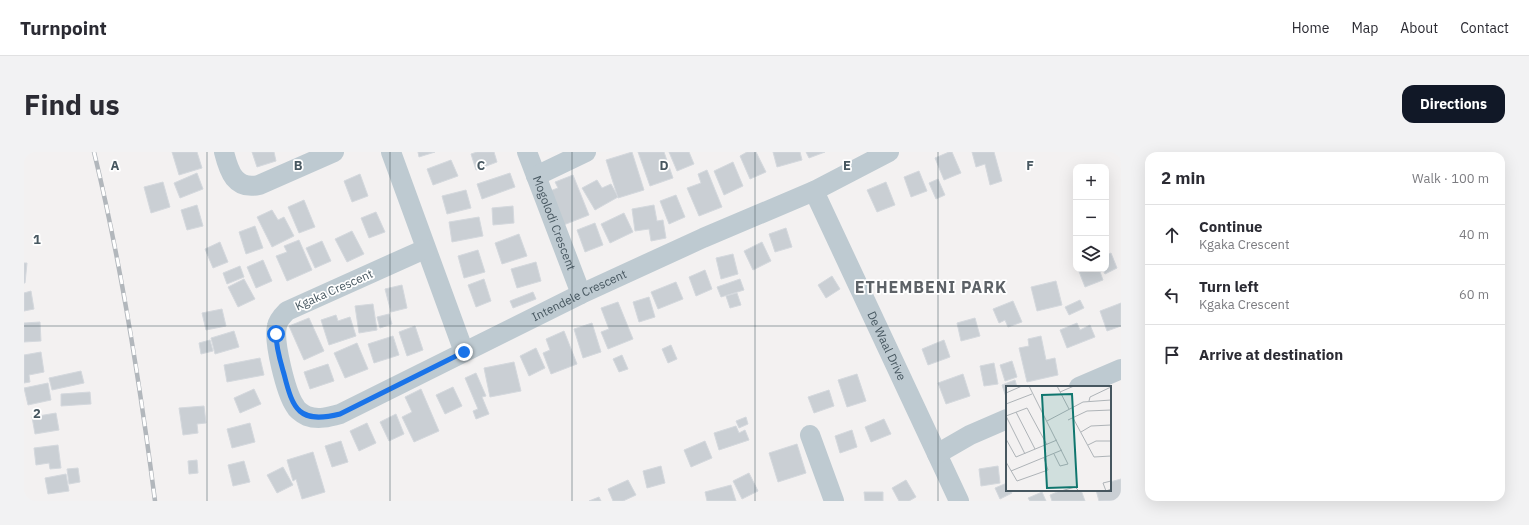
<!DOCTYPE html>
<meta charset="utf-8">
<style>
:root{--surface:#fff;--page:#f2f2f3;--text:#2b2b33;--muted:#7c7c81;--line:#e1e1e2;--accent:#111827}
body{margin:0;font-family:"IBM Plex Sans",sans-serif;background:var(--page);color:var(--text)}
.controls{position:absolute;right:12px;top:12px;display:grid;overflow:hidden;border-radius:8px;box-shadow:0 4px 16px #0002}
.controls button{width:36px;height:36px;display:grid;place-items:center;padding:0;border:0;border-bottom:1px solid var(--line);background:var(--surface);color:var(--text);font:20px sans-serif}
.stop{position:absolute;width:12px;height:12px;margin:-9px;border:3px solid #1a73e8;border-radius:50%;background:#fff}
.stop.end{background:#1a73e8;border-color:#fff;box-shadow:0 1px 4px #0008}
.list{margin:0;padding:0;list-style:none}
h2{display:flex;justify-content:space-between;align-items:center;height:52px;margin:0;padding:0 16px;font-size:17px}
h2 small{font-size:13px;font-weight:400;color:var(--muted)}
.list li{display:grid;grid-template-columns:26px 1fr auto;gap:12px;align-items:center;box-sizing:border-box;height:60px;padding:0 16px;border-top:1px solid var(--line)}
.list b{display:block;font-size:15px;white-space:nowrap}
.list p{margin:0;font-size:13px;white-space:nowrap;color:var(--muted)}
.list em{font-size:13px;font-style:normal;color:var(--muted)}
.icon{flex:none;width:22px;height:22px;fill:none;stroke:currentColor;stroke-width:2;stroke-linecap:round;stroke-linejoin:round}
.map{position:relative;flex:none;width:1097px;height:349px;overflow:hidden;border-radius:12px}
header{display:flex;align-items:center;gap:24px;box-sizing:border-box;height:56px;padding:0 20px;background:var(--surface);border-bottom:1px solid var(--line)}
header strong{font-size:19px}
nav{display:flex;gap:22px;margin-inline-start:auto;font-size:14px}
.intro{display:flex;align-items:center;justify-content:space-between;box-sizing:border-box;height:96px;padding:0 24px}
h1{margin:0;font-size:28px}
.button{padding:10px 18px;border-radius:12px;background:var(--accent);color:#fff;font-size:14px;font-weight:700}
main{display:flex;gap:24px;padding:0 24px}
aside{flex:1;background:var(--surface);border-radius:12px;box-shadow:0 4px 16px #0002}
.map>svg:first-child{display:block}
.building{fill:#cacfd4;stroke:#d4d8dd}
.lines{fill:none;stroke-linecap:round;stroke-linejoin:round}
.street{stroke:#becad1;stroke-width:20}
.rail-casing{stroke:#b2b7bc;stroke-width:4.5}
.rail{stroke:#fff;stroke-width:3;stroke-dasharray:9;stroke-linecap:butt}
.route{stroke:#1a73e8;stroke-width:5}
.grid{fill:none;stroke:#475760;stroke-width:1;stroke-opacity:0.55}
.labels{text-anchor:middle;stroke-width:3.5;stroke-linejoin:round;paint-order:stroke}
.street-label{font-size:12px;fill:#475760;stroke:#fff}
.district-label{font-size:16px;font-weight:bold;letter-spacing:1px;fill:#5d6267;stroke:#fff}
.inset-road{fill:none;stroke:#aeb3b7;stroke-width:1}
.view{fill:#0f766e;fill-opacity:0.15;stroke:#0f766e;stroke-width:2}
.inset-edge{fill:none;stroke:#475760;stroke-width:2}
.grid-label{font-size:13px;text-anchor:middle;font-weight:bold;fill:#475760;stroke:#fff;stroke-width:3.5;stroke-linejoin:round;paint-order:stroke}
</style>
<header>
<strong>Turnpoint</strong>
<nav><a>Home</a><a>Map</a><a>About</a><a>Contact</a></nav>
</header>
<div class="intro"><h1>Find us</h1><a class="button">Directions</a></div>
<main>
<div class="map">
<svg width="1097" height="349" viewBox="0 0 1097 349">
<rect width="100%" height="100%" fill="#f3f1f1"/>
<path class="building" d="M148,0H173L178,16L155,23Z
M228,0H250L252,9L233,15Z
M394,0H411L395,5Z
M453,0H470L473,10L452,18L447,2Z
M608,0L620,38L594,46L582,8Z
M614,0H640L649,26L626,34Z
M645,0H665L670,12L653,19Z
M723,0H732L742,20L726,27L716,4Z
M749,0H776L778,8L753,15Z
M782,0H801L785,6Z
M925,0H928L937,21L920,28L911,6Z
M948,0H970L978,29L966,33L961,12L952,15Z
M427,8L434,24L409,33L403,17Z
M709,10L719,34L700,43L690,19Z
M683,18L698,55L675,64L663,36L677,31L674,22Z
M895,19L903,39L887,45L880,25Z
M173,21L179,37L156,46L150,31Z
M486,21L491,35L458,47L453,32Z
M336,22L344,44L328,50L320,29Z
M549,23L565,63L537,74L523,40L534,36L531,30Z
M914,27L921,43L912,47L905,31Z
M573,28L578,36L587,32L594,45L571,58L558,36Z
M139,30L146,55L127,61L120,35Z
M862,30L871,53L853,60L843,38Z
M442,38L447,56L423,62L418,44Z
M652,43L661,65L645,72L636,49Z
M280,48L291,75L275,81L264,55Z
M173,53L179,74L163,78L157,58Z
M630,53L633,69L639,68L642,86L627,89L625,77L611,79L608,57Z
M489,54L490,71L469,73L468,56Z
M248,58L254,68L260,65L270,84L248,95L233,65Z
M352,60L361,80L345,86L337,66Z
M600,61L609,80L586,91L577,72Z
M455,65L459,84L428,90L425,70Z
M571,71L579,93L561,100L553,78Z
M231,74L239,96L222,102L215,80Z
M762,76L768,95L751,100L745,82Z
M328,79L340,102L323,110L311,87Z
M495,82L503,104L478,112L471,91Z
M275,88L288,118L263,129L252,104L263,100L260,94Z
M298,89L307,109L291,116L282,96Z
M196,90L204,110L189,116L181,97Z
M738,90L747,109L729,118L720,99Z
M454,98L461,120L440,126L434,104Z
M1087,101L1093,116L1081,122L1078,117H1082V103Z
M709,102L714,122L697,127L692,106Z
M239,108L248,129L232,136L223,115Z
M512,110L517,129L493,136L487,117Z
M0,111H3L1,131H0Z
M216,114L220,125L203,132L199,121Z
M1054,117H1075L1079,128L1061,135Z
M681,118L688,137L672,144L665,125Z
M808,124L816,137L802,146L794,133Z
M220,127L231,147L214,155L204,135Z
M460,127L467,149L452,155L444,133Z
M716,127L720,138L697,145L693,135Z
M1032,129L1038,153L1013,159L1007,135Z
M652,130L659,147L634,157L627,140Z
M378,133L383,156L367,160L361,137Z
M7,139L10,157L0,159V141Z
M509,140L512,147L489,156L486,149Z
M713,141L717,153L706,156L702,144Z
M625,145L631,165L615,170L609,150Z
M1056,148L1060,156L1045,163L1041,155Z
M989,149L998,170L984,175L981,168L975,171L969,157Z
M594,150L609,187L584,197L577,180L585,177L577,156Z
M1097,151V174L1083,179L1076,159Z
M349,152L353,178L335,181L331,154Z
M198,157L202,174L182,178L178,161Z
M365,162L368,172L356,176L353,165Z
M312,163L314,169L326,165L332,184L305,193L297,168Z
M285,166L300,199L280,208L265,174Z
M951,166L956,184L937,189L933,171Z
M16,170L17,189L0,190V171Z
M568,171L577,200L559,206L550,177Z
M1053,171L1056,178L1066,173L1071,185L1043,196L1036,178Z
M391,174L399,198L383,204L375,180Z
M210,179L215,195L191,202L187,186Z
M540,179L553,212L527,222L519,201L526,198L522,187Z
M369,184L375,203L350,211L344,192Z
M1017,184L1022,208L1031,206L1034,223L1003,230L995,196L1005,194L1004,187Z
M186,188L189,199L177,202L175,191Z
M920,188L926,205L904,213L898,197Z
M333,191L344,217L321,226L310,201Z
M647,193L653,207L644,211L638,197Z
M512,196L521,216L505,224L496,204Z
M17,200L20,220L5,223L6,230L0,231V203Z
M598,203L604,217L595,220L589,207Z
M236,206L240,223L203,230L200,213Z
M988,209L993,225L981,229L976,213Z
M490,210L497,239L466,245L460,216Z
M970,211L974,232L960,234L956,214Z
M304,212L310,229L286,237L280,220Z
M57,219L60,231L28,238L25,226Z
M452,221L462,244L458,245L465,262L452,267L449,259L454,257L441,226Z
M833,222L842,249L823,255L814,228Z
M939,222L946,244L922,252L914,231Z
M991,228L993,235H983L982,245L978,233Z
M24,231L27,248L4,253L0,236Z
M429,235L438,254L421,262L412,243Z
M230,237L237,252L216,261L210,246Z
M397,237L415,279L390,290L378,265L388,260L381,245Z
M805,238L810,254L790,261L784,245Z
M66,240L67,252L37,254V242Z
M180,254L182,271L173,272L174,281L159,283L155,256Z
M32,261L35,278L11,282L8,265Z
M372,262L380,282L365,289L356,270Z
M722,265L724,272L715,276L712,269Z
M860,267L867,282L847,290L841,275Z
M226,271L231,290L208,296L203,277Z
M343,271L352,291L335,299L326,279Z
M712,274L715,281L721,278L725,288L695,298L690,281Z
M828,278L833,295L816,301L811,284Z
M317,289L324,310L308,315L301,294Z
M681,289L688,306L667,315L660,298Z
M773,292L782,321L754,330L745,301Z
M34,293L37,316L26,317L25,311L12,313L10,296Z
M289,300L301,340L278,347L272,327L269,329L263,308Z
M173,308L174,321L165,322L164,309Z
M220,309L226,330L209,334L204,313Z
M637,314L641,331L623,336L619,319Z
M974,314L976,331L957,334L955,317Z
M259,315L269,333L253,341L243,323Z
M54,316L56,330L45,332L43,317Z
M725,321L734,339L718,347L709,329Z
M42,322L45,339L24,342L21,326Z
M1097,327V348L1075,349L1072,338H1086V330Z
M604,328L612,343L599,349H589L584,337Z
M882,328L892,345L885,349H875L868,336Z
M983,331V338H986L988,341L976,347L971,336Z
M707,333L712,349H683L681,340Z
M1038,338H1057L1061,349H1028L1026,343Z
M840,340H859V349H841Z
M1018,340L1022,349H1006L1004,346Z
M575,345L577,349H565Z"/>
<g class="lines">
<g class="street">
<path d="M200,0C205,20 211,38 235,33L310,0"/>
<path d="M367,0L440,200"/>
<path id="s1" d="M503,0L557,142"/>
<path d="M512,24L562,0"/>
<path id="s2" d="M790,39L935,349"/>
<path id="s3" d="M401,97L263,159C259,163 254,168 253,174C249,189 262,241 271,254C273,258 279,262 283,264C294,268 305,265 316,262L557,142L679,86L790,39L865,0"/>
<path d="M1055,235L1097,217"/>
<path d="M786,283L810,349"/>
<path d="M913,302L946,283L983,267"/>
</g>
<g class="rail-casing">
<path id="rail" d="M70,0C98,115 116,232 131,349"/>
</g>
<use href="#rail" class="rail"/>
</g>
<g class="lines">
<path class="route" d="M252,182C252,196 256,208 260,222C269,258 275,272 316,262L440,200"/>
</g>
<path class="grid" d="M183,0V349M366,0V349M548,0V349M731,0V349M914,0V349M0,174H1097"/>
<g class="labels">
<g class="street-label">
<text dy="4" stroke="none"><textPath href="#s1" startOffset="76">Mogolodi Crescent</textPath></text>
<text transform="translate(310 138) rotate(-24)" y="4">Kgaka Crescent</text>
<text dy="4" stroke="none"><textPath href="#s3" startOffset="569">Intendele Crescent</textPath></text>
<text dy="4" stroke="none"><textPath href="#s2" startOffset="171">De Waal Drive</textPath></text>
</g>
<g class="district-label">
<text x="907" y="141">ETHEMBENI PARK</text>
</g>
</g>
<g transform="translate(982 234)">
<rect width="105" height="105" fill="#f3f1f1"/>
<path class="inset-road" d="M23,0L62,78L54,80L48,68M51,0L63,23M54,6L68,0M0,7L16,0M83,15L84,11L105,1M0,18L26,8M10,26L29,63M0,30L21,22L41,59M0,30L19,68M67,32L88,71L105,70M62,34L81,25L105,24M41,35L77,16L105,14M75,46L85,40L105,39M0,53L10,71L51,54M82,59L90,55H105M0,76L11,95L42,84L38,72M5,85L56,64M105,95L97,97L100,105L105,103M55,105L69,101L73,105"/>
<path class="view" d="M66,8L71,101L41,102L36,9Z"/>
<rect width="105" height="105" class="inset-edge"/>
</g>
<g class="grid-label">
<text x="91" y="18">A</text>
<text x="274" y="18">B</text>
<text x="457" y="18">C</text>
<text x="640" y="18">D</text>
<text x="823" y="18">E</text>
<text x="1006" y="18">F</text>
<text x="13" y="92">1</text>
<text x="13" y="266">2</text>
</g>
</svg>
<div class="controls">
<button>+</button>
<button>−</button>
<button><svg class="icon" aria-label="layers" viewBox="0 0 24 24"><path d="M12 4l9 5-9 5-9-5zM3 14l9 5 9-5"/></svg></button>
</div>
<div class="stop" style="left:252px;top:182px"></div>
<div class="stop end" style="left:440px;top:200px"></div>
</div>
<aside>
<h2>2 min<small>Walk · 100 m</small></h2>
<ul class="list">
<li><svg class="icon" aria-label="ahead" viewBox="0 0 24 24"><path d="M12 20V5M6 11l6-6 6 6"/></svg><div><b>Continue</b><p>Kgaka Crescent</p></div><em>40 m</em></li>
<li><svg class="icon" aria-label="left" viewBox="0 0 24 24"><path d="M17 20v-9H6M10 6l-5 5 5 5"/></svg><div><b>Turn left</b><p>Kgaka Crescent</p></div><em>60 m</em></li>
<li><svg class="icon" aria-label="arrive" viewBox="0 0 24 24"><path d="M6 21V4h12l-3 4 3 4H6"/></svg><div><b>Arrive at destination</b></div></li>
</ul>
</aside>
</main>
